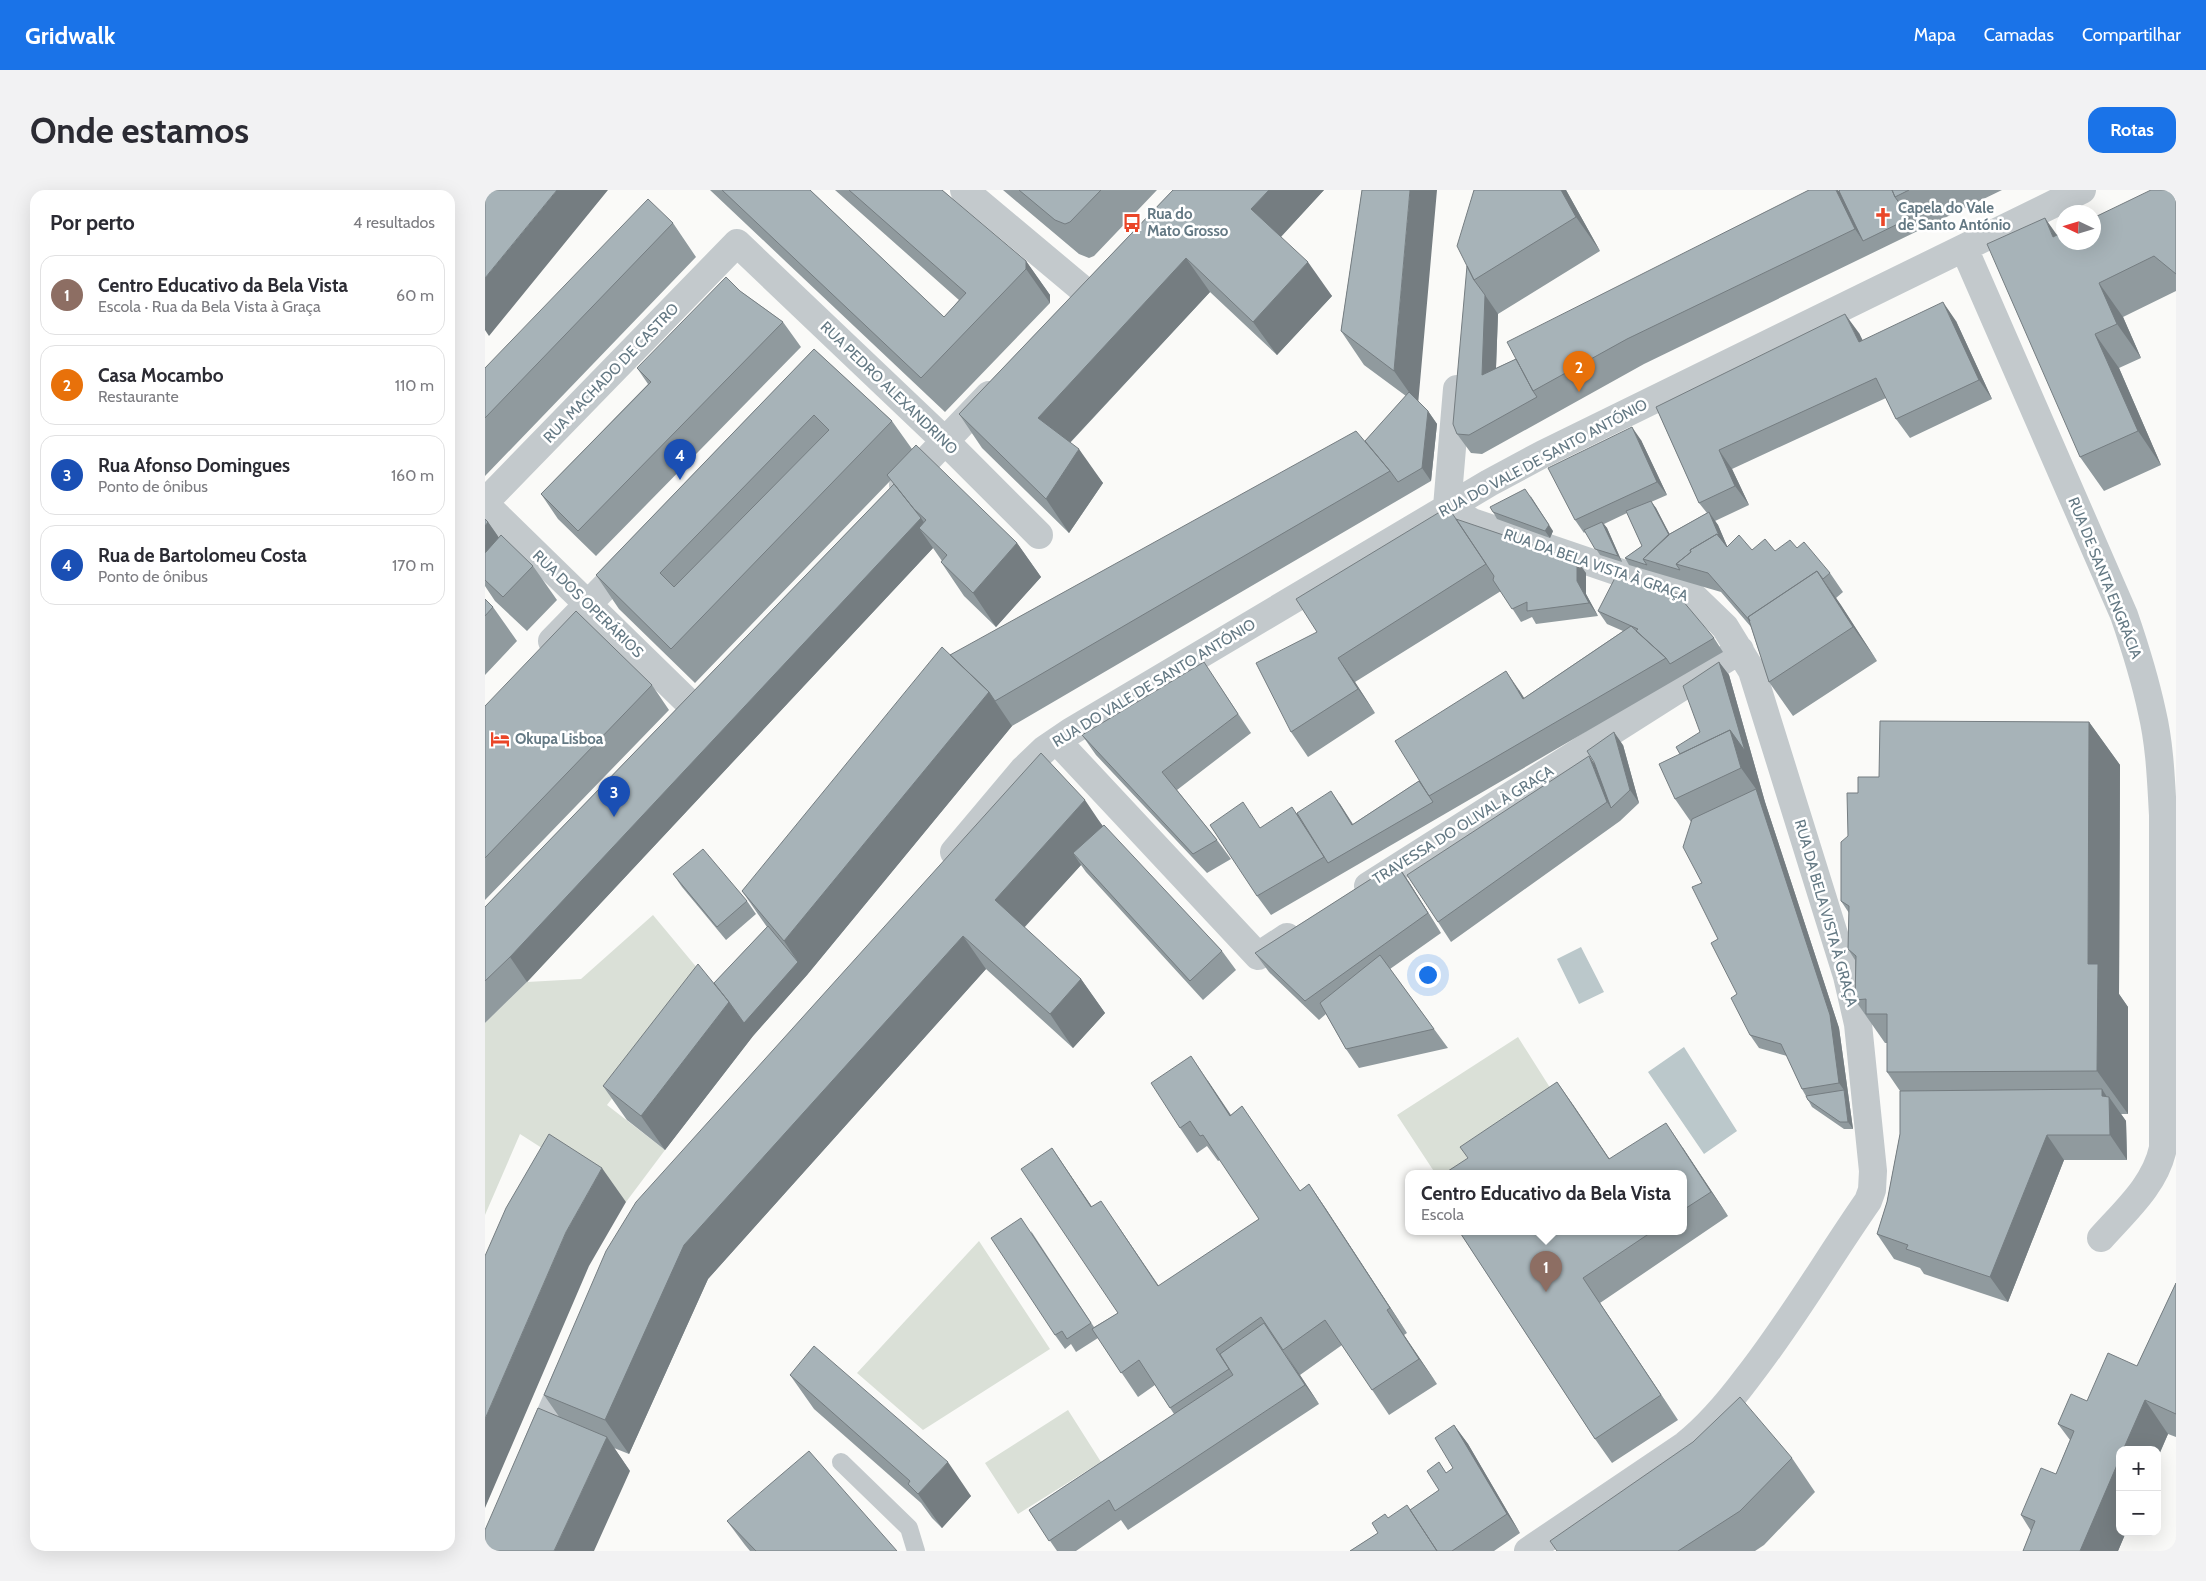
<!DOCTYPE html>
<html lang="pt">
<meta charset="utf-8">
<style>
:root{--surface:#fff;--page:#f2f2f3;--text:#2b2b33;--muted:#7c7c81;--line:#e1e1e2;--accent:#1a73e8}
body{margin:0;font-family:Cabin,sans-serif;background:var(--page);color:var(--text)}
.controls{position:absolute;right:15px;bottom:15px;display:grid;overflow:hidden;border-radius:10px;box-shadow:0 5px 20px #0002}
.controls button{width:45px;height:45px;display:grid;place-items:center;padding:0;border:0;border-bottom:1px solid var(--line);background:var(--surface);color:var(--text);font:25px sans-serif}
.compass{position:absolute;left:1571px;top:15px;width:45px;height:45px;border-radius:50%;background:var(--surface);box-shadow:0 5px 20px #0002;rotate:274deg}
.you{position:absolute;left:942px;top:784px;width:18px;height:18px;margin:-12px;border:4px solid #fff;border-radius:50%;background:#1a73e8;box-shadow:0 0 0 8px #1a73e833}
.badge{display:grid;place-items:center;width:32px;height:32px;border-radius:50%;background:var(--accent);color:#fff;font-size:16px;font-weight:700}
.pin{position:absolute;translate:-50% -41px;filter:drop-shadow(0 1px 2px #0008)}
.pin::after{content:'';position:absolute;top:26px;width:18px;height:15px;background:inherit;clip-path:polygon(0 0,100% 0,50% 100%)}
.popup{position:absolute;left:920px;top:980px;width:282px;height:65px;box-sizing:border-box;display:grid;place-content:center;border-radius:10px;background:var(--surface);filter:drop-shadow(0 1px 4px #0005);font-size:16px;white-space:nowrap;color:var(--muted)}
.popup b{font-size:19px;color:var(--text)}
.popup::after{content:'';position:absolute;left:50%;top:100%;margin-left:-10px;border:10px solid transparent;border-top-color:var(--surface)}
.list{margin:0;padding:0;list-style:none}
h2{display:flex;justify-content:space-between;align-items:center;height:65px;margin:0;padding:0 20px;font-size:21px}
h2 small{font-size:16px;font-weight:400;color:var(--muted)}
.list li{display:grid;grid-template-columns:32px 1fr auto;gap:15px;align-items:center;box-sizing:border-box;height:80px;margin:0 10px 10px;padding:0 10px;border:1px solid var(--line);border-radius:15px}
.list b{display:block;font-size:19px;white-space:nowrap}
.list p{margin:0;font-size:16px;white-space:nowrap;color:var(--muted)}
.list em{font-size:16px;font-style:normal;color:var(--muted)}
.map{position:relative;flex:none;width:1691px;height:1361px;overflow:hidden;border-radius:15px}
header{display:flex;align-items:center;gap:30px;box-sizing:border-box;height:70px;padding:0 25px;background:var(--accent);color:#fff}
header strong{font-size:24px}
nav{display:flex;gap:28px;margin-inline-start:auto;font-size:18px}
.intro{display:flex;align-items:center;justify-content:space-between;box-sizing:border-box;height:120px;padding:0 30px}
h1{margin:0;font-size:35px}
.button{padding:12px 22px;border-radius:15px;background:var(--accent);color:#fff;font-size:18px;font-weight:700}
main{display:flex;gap:30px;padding:0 30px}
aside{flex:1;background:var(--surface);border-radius:15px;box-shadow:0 5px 20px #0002}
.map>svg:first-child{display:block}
.green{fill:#dae0d7}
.water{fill:#bbc8cb}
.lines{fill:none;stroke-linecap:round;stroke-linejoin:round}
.service{stroke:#c3c9cc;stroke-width:18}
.minor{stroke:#c3c9cc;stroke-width:28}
.wall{fill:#909a9e}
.shaded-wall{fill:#757d81}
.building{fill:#a7b3b8;stroke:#757d81;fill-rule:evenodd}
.labels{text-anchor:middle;stroke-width:5;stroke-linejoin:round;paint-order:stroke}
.poi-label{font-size:15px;font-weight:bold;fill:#647984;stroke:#fff;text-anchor:start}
.street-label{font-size:15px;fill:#647984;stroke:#fff}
</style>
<header>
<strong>Gridwalk</strong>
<nav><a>Mapa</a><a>Camadas</a><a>Compartilhar</a></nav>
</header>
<div class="intro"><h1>Onde estamos</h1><a class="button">Rotas</a></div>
<main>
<aside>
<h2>Por perto<small>4 resultados</small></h2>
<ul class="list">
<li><span class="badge" style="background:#8d6e63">1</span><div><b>Centro Educativo da Bela Vista</b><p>Escola · Rua da Bela Vista à Graça</p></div><em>60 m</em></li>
<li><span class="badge" style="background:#e8710a">2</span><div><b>Casa Mocambo</b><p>Restaurante</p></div><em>110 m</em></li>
<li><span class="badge" style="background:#1a4fb4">3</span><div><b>Rua Afonso Domingues</b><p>Ponto de ônibus</p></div><em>160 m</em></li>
<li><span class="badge" style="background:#1a4fb4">4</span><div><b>Rua de Bartolomeu Costa</b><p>Ponto de ônibus</p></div><em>170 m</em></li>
</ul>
</aside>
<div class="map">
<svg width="1691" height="1361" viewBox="0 0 1691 1361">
<rect width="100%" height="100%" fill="#fafaf8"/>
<path class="green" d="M168,725L223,791L217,792L122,915L180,960L141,1012L35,944L0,1025V833L42,792L96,789Z
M1033,847L1076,915L969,983H950L912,925Z
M494,1051L565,1159L438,1240L372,1183Z
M583,1220L616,1272L533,1324L500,1273Z"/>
<path class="water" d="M1096,757L1119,802L1094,814L1072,769Z
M1199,857L1252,941L1219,964L1163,882Z"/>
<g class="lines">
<path class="service" d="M356,1272L424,1338L431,1361"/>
<path class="minor" d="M479,0L602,103
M1479,58L1639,425C1650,457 1660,489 1667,522C1675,556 1676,591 1678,625V958C1670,995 1641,1020 1616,1048
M418,295L504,205
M0,312L252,53L460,251L554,345
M0,314L206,515
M962,317L987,332L1210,408L1240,437L1267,481L1362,786L1373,834L1388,981L1387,1000L1383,1011C1342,1070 1306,1132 1262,1188C1244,1212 1224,1236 1200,1255L1043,1361
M962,317L972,199
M67,451L145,371
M572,551L773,766L802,747
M469,662L538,580L560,559L585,542L1004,293L1058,264L1597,0
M883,696L1255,460
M50,1259L83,1184"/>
</g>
<path class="wall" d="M225,0H325L459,127L474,110L350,0H457L541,71L565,105V113L460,222Z
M518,0H672L609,66L604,68L594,64Z
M688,0H839L796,47L847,106L792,165L725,102L585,253L618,293L584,343L497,258L474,224Z
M877,0L933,212L943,221L952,234L946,291L527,536L322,785L268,846L180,960L142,930L118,896L229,793L282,737L257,701L465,465L880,251L921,206L879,175L856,141Z
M989,0H1081L1115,61L1013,124L1011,178L1031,169L1324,0H1353L1354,1L1355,0H1517L1159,174L997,264L986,263L972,244Z
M1691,0V101L1638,127L1656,168L1634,178L1676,275L1619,301L1595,267L1572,46Z
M188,33L211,67L0,286V178Z
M255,101L298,132L316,157L111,366L73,329L56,304L163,194L152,178Z
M1471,131L1507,209L1425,248L1411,229L1401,208L1247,279L1264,315L1230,331L1233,335L1242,356L1267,360L1290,361L1312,358L1345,383L1358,402L1351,408L1392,471L1308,526L1284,492L1266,437L1236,402L1144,375L1140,368L1157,356L1142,323L1119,334L1122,338L1137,372L1115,365L1100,342L1099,343L1090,330L1156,250L1182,305L1166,312L1171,318L1184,344L1222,323L1214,313L1171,217L1374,143L1378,151Z
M329,159L407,231L427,259L532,353L556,387L511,437L479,406L456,372L457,371L448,358L42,792L0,833V717L409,294L406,290L210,493L134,419L111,385Z
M1008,322L1068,341L1065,348L1012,329Z
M0,329L3,332L14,348L48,376L72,410L42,441L10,411L0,396Z
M971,329L1101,383V404L1113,426L1051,434L1047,427L1036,432L1016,401L870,492L890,523L823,567L806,542L832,442Z
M0,409L8,417L32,451L0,485Z
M1113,421L1229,448L1238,462L786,725L772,706L775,638L812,623L855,614L868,634L934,591L1034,500L1039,508L1138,441L1122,434Z
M1234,472L1244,485L1280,612L1354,838L1368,939H1359L1327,917L1317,899L1302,866L1274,858L1265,845L1252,804L1233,749L1217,693L1206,632L1190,609L1195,564L1215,542Z
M732,492L766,543L692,600L732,650L746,669L722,683L611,565L597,545Z
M167,495L184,520L0,710V516Z
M1604,532L1635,575L1634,804L1643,817V924H1636L1641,931L1642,970H1579L1523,1112L1439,1084L1435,1078L1409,1069L1392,1044L1402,1012L1415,944V901L1402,882V853H1400L1370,810V770L1363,759L1364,723L1356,711L1363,646L1373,603L1394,587Z
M1138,555L1154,613L1135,631L966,752L953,732Z
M556,563L618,636L737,761L751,780L718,810L601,682L596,675L539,738L596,789L620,823L588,858L501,779L223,1089L144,1264L129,1258L145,1281L75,1228L59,1205Z
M911,673L924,692L956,743L905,779L963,858L874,878L861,859L841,824L834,830L784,782L770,763Z
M188,684L262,711L271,724L241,750L197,697Z
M723,891L746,925L757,916L815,1001L824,994L841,1019L922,1143L919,1145L952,1194L904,1225L857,1155L815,1185L811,1179L834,1214L643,1340L636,1330L591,1361H572L544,1320L689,1224L670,1195L653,1207L613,1148L591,1162L586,1154L580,1159L570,1145L546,1041L609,1137L633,1123L567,958L607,1017L633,1036L674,1096L774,1029L735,970L733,971L722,956L712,963L695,938Z
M1072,892L1124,969L1198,958L1243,1026L1115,1113L1193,1230L1127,1273L1110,1249L974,1041H1198V983L983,968Z
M1691,1093V1247L1683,1244L1633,1361H1538L1546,1341L1536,1325L1571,1284L1585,1250L1573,1234L1602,1211L1652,1176Z
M305,1185L486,1306L457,1338L447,1328L436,1313L329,1219Z
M969,1235L983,1254L1035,1343L1009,1361H865L893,1343L903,1328L925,1320L954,1300L962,1283L968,1278Z
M1307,1268L1330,1302L1279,1355L1270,1361H1072Z
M242,1331L412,1361H265L260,1355Z"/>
<path class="shaded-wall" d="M72,0H123L4,146L0,140V88Z
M784,0H839L790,53L766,19Z
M925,0H952L933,215L909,181Z
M1076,0H1081L1115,61L1091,27Z
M1351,0H1353L1363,14L1378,51L1370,39Z
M1560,28L1584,62L1568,47Z
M701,68L725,102L576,262L553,228Z
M541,71L565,105V113L541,79Z
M823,72L847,106L792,165L768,132Z
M1614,93L1638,127L1656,168L1632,134Z
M1000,105L1013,124L1010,204L997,185Z
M1458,112L1471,131L1507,209L1494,190Z
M1360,124L1374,143L1388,172L1374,152Z
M1610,144L1634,178L1676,275L1653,241Z
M943,221L952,234L946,291L937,278Z
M1147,237L1156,250L1182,305L1172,292Z
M594,259L618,293L584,343L561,309Z
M1234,260L1247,279L1264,315L1250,296Z
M1045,305L1068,341L1065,348L1060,341Z
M1166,311L1171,318L1192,358L1187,352Z
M1224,322L1233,335L1245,363L1236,350Z
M436,328L453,353L434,338L448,358L42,792L25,767Z
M3,332L27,366L0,390V336Z
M1117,332L1122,338L1137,372L1133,366Z
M532,353L556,387L511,437L488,403Z
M1092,370L1101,383V404L1113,426L1104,413L1092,391Z
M1332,381L1356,415L1392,471L1368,437Z
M853,468L870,492L890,523L873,499Z
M1234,472L1244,485L1280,612L1354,838L1368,939L1363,932L1359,900L1354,893L1271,599L1256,578L1245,540Z
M1021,481L1034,500L1052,528L1038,509Z
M504,502L527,536L322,785L268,846L180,960L156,926L244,812L313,772L299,751Z
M1604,532L1635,575L1634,804L1643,817V924L1612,881L1603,774Z
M1129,542L1138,555L1154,613L1145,600Z
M1104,566L1118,585L1126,618L1122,612Z
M846,601L855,614L876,648L867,635Z
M600,610L623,644L588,663L596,675L533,744L510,710Z
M911,673L924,692L956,743L943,723Z
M478,746L501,779L223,1089L144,1264L120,1230L199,1055Z
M596,789L620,823L588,858L565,824Z
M706,866L723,891L762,950L745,926Z
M1072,892L1089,916L1134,983H1133Z
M1617,899L1624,910V907L1641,931L1642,970L1625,945L1617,906Z
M1181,933L1198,958L1243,1026L1226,1002Z
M1562,945L1579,970L1523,1112L1505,1087Z
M567,958L584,983L624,1042L606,1017Z
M117,978L141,1012L104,1076L0,1318V1229L81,1042Z
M824,994L841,1019L922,1143L905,1118Z
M616,1011L633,1036L690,1121L673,1096Z
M1098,1088L1115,1113L1193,1230L1176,1205Z
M902,1120L919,1145L952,1194L934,1169Z
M798,1160L811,1179L834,1214L820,1195Z
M1660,1210L1683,1244L1672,1269V1260H1638Z
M969,1235L983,1254L1035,1343L1022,1324Z
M122,1247L145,1281L109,1361H69Z
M1635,1268V1342H1641L1633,1361H1595Z
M463,1272L486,1306L457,1338L433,1304Z"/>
<path class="building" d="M0,0H72L0,88Z
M237,0H325L459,127L481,103L364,0H457L541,71V79L436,188Z
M534,0H616L585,32L580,34L570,30Z
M688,0H784L766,19L823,72L768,132L701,68L553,228L594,259L561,309L474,224Z
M877,0H925L909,181L856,141Z
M989,0H1076L1091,27L989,90L972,56Z
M1324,0H1351L1370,39L1142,149L1048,201L1022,152Z
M1355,0H1407L1410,7L1425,28L1378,51L1354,1Z
M1407,0H1424L1410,7Z
M1666,0H1691V84L1669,66L1614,93L1632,134L1610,144L1653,241L1595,267L1502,54L1560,28L1568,47L1578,42V52H1608V28Z
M163,9L188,33L0,228V178Z
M982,76L989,90L1000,105L997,185L1031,169L1048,201L1052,207L984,245L972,244L968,234Z
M241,87L255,101L298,132L93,341L56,304L166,192L152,178Z
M1458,112L1494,190L1411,229L1391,188L1234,260L1250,296L1214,313L1171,217L1360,124L1374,152Z
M329,159L407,231L186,459L111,385ZM329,225L344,240L189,397L175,383Z
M924,202L943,221L937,278L913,292L905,281L880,251Z
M1147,237L1172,292L1090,330L1063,278Z
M871,241L905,281L510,511L504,502L465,465Z
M431,255L532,353L488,403L456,372L462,365L434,338L441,330L429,319L402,285Z
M409,294L436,328L25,767L0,791V717Z
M1040,299L1064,335L1060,341L1008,322L1005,317Z
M1166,311L1184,345L1158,369L1162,375L1140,368L1157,356L1141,321Z
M963,317L1001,374L853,468L873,499L806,542L771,473L832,442L811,409Z
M1224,322L1235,348L1232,344L1205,360L1206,362L1191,374L1195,380L1158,369L1183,345Z
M0,329L3,332L0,336Z
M971,329L1092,370V391L1104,413L1042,421V412L1027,419L1008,390L1009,386Z
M1117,332L1133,366L1110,359L1099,340Z
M1232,344L1242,357L1254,345L1267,360L1280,349L1290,361L1305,350L1312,358L1319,352L1345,383L1338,389L1332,381L1263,427L1265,431L1223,383L1191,374L1206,362L1205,360Z
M16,345L48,376L18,407L0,390V363Z
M1332,381L1368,437L1284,492L1263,427Z
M1132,384L1192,404L1229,448L1185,474L1181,468L1151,441L1153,439L1113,421Z
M0,409L8,417L0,426Z
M91,421L167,495L0,668V516Z
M1146,436L1181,468L944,606L910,551L1021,481L1038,509Z
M457,457L504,502L299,751L257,701Z
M719,472L753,524L677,582L732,650L708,664L597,545Z
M1234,472L1260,561L1245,540L1195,564L1191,557L1215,542L1198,496Z
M1395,531L1604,532L1603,774H1613L1612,881L1402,882V824H1381V809L1370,810L1371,766L1363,759L1364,716L1356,711V652L1363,646L1362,603H1373V587H1394Z
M1245,540L1256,578L1190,609L1174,574Z
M1129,542L1145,600L1126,618L1109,572L1102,561Z
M556,563L600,610L510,710L596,789L565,824L478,746L199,1055L120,1230L59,1205L121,1061L151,1012Z
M1104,566L1122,612L953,732L922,685Z
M934,591L948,612L843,673L812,623L846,601L867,635Z
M1271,599L1345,825L1354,893L1317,899L1296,854L1265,845L1246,808L1252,804L1226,753L1233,749L1207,697L1217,693L1198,657L1207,629Z
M758,612L775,638L807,617L839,667L772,706L725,635Z
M619,635L737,761L705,791L588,663Z
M218,659L262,711L232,737L188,684Z
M911,673L943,723L820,811L770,763Z
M283,736L313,772L259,833L244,812L229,793Z
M895,765L949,839L861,859L835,813Z
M213,774L244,812L156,926L118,896Z
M706,866L745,926L757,916L815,1001L824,994L905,1118L902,1120L934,1169L887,1200L840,1130L798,1160L776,1127L731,1159L744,1179L685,1218L654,1170L636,1183L607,1139L633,1123L536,979L567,958L606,1017L616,1011L673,1096L774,1029L718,945L715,946L705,931L695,938L666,893Z
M1072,892L1124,969L1181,933L1226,1002L1198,1020V983H960L983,968L975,957Z
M1617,899V906L1624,907L1625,945H1562L1505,1087L1421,1059L1423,1055L1392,1044L1402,1012L1415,944V901Z
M1359,900L1363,932H1355L1323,910L1321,906Z
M64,944L117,978L81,1042L0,1229V1066L21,1018Z
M536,1028L606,1133L582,1149L577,1141L570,1145L506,1048Z
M974,1041H1168L1098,1088L1176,1205L1110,1249Z
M1691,1093V1224L1660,1210L1638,1260H1635V1268L1595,1361H1538L1550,1331L1536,1325L1556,1278L1571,1284L1589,1241L1573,1234L1586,1204L1602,1211L1623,1163L1652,1176Z
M779,1133L820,1195L630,1321L624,1310L564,1351L544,1320L748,1185L735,1164Z
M329,1156L463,1272L433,1304L423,1294L425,1291L305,1185Z
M1255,1207L1307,1268L1255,1321L1193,1361H1072L1065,1351L1208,1252Z
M53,1218L122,1247L69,1361H0V1340Z
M969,1235L1022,1324L967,1361H952L925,1320L954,1300L942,1281L954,1272L961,1283L968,1278L950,1248Z
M324,1261L412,1361H271L242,1331Z
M922,1315L952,1361H865L893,1343L887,1333L900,1324L903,1328Z"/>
<defs>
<g id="church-bare" transform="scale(1.5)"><path d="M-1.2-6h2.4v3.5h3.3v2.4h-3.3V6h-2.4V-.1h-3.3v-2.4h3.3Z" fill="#ea4628" stroke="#fff" stroke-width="2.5" paint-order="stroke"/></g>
<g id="bus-bare" transform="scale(1.5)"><path d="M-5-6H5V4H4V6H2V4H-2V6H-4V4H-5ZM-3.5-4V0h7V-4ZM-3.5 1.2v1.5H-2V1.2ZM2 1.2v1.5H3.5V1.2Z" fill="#ea4628" stroke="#fff" stroke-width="2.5" paint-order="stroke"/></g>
<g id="hotel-bare" transform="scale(1.5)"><path d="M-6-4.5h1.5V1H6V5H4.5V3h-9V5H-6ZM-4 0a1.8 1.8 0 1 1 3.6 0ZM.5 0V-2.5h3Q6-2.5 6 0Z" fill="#ea4628" stroke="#fff" stroke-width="2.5" paint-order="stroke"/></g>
</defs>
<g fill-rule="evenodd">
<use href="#church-bare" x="1398" y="27"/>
<use href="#bus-bare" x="647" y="33"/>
<use href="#hotel-bare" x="15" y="549"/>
</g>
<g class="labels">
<g class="poi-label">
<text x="1413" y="23">Capela do Vale<tspan x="1413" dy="17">de Santo António</tspan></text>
<text x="662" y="29">Rua do<tspan x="662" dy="17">Mato Grosso</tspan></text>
<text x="30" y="554">Okupa Lisboa</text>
</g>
<g class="street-label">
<text transform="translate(126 183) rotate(-46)" y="5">RUA MACHADO DE CASTRO</text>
<text transform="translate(404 198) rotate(44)" y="5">RUA PEDRO ALEXANDRINO</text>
<text transform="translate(1058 268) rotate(-28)" y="5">RUA DO VALE DE SANTO ANTÓNIO</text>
<text transform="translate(1111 375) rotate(19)" y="5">RUA DA BELA VISTA À GRAÇA</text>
<text transform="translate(1620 388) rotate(68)" y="5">RUA DE SANTA ENGRÁCIA</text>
<text transform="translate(103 414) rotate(44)" y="5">RUA DOS OPERÁRIOS</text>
<text transform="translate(669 493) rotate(-31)" y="5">RUA DO VALE DE SANTO ANTÓNIO</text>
<text transform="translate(978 635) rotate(-32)" y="5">TRAVESSA DO OLIVAL À GRAÇA</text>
<text transform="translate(1341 723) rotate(74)" y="5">RUA DA BELA VISTA À GRAÇA</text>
</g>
</g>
</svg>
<div class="controls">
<button>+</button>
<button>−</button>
</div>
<svg class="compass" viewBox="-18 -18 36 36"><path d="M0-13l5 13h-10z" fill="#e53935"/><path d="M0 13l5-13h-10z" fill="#7c7c81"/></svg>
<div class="you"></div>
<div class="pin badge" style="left:1061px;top:1102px;background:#8d6e63">1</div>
<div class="popup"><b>Centro Educativo da Bela Vista</b>Escola</div>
<div class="pin badge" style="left:1094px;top:202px;background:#e8710a">2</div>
<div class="pin badge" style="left:129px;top:627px;background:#1a4fb4">3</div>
<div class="pin badge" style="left:195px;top:290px;background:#1a4fb4">4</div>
</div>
</main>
